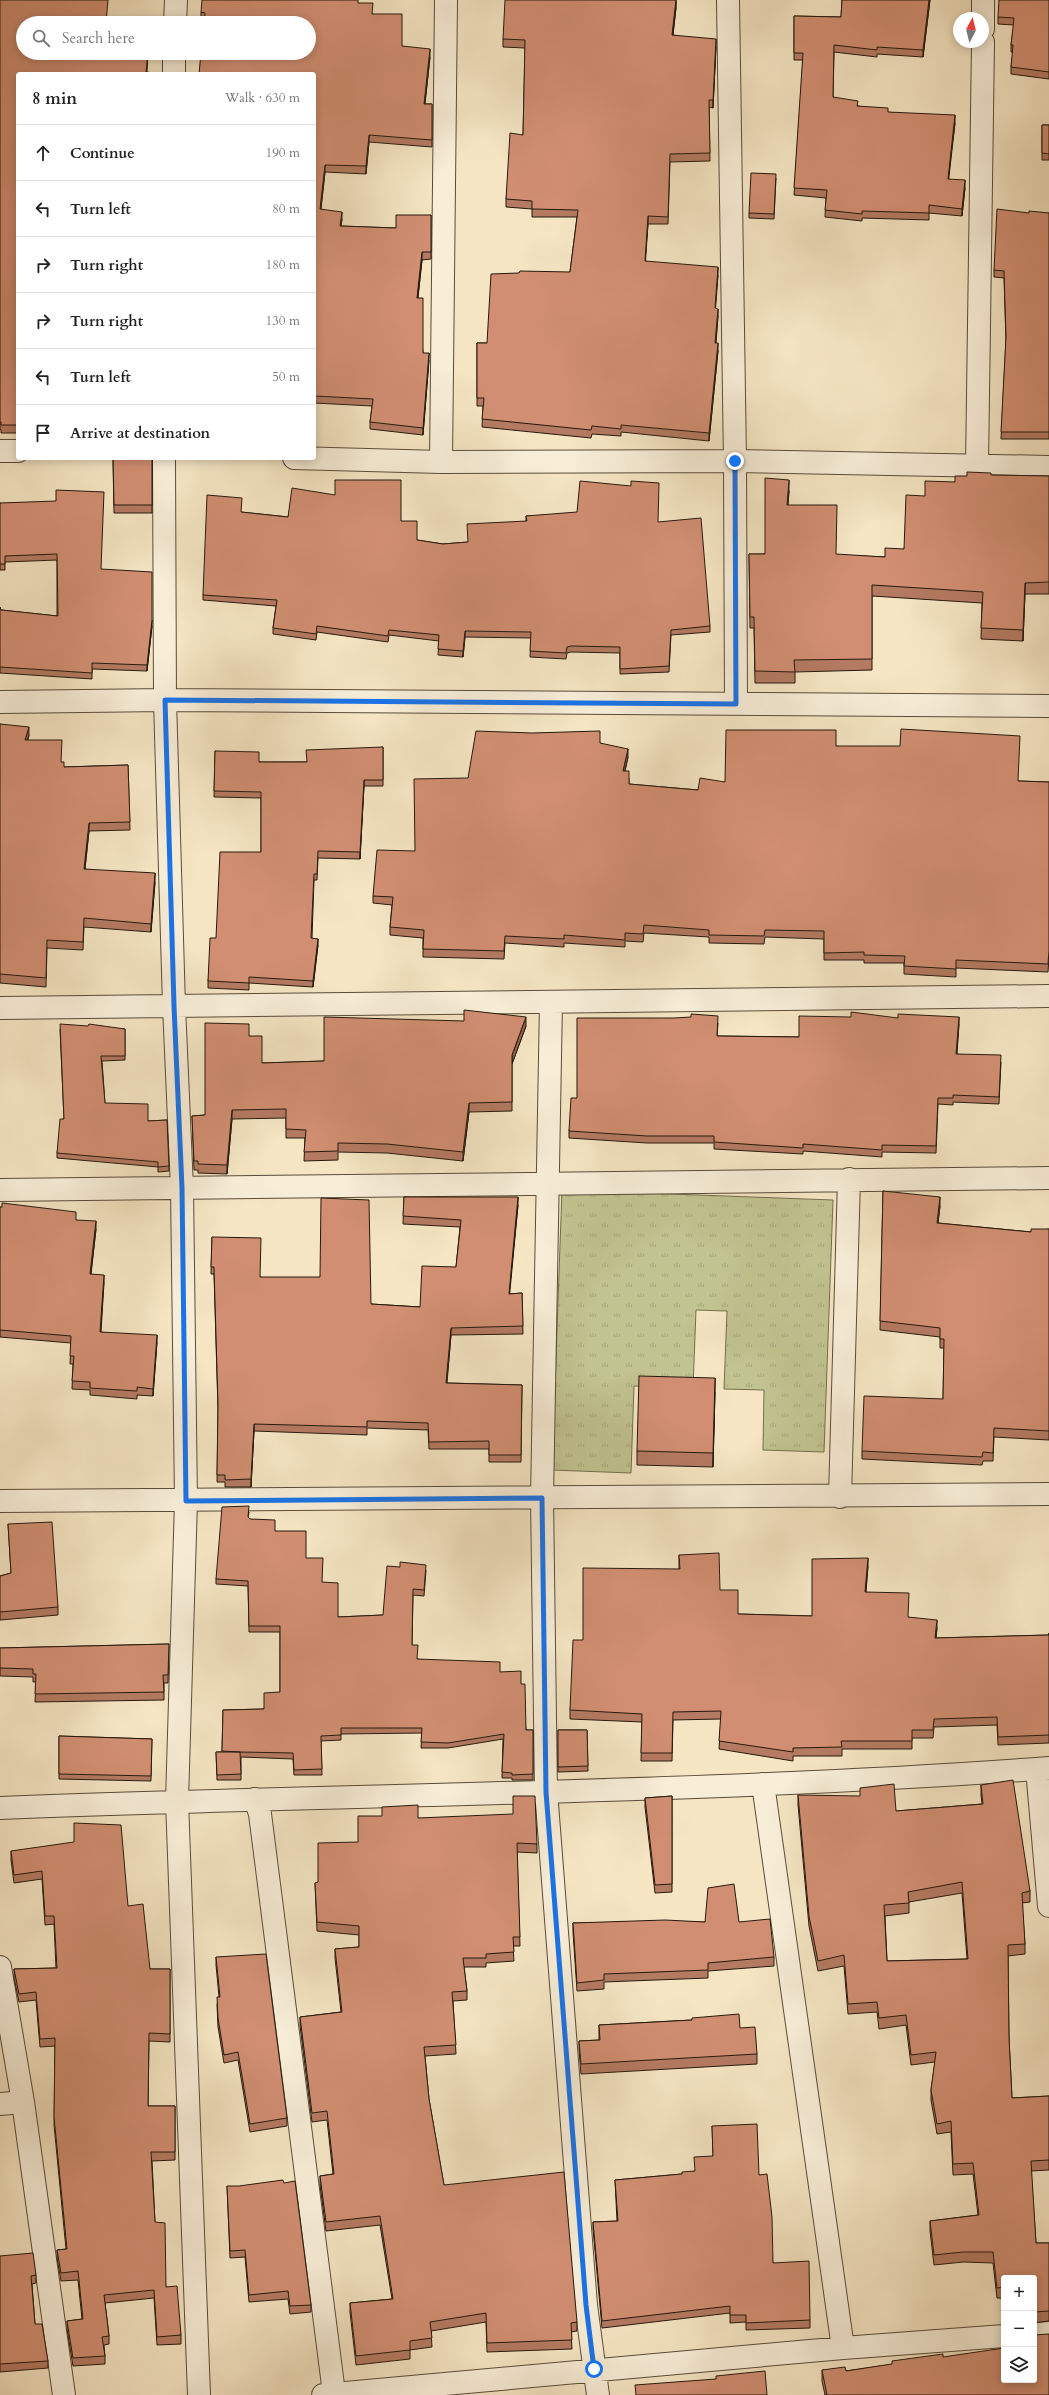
<!DOCTYPE html>
<meta charset="utf-8">
<style>
:root{--surface:#fff;--page:#f6f6f6;--text:#222;--muted:#767676;--line:#e0e0e0}
body{margin:0;font-family:Cardo,serif;background:var(--page);color:var(--text)}
.controls{position:absolute;right:12px;bottom:12px;display:grid;overflow:hidden;border-radius:4px;box-shadow:0 2px 10px #0003}
.controls button{width:36px;height:36px;display:grid;place-items:center;padding:0;border:0;border-bottom:1px solid var(--line);background:var(--surface);color:var(--text);font:20px sans-serif}
.compass{position:absolute;left:953px;top:12px;width:36px;height:36px;border-radius:50%;background:var(--surface);box-shadow:0 2px 10px #0003;rotate:7deg}
.stop{position:absolute;width:12px;height:12px;margin:-9px;border:3px solid #1a73e8;border-radius:50%;background:#fff}
.stop.end{background:#1a73e8;border-color:#fff;box-shadow:0 1px 4px #0008}
.list{margin:0;padding:0;list-style:none}
h2{display:flex;justify-content:space-between;align-items:center;height:52px;margin:0;padding:0 16px;font-size:17px}
h2 small{font-size:13px;font-weight:400;color:var(--muted)}
.list li{display:grid;grid-template-columns:26px 1fr auto;gap:12px;align-items:center;box-sizing:border-box;height:56px;padding:0 16px;border-top:1px solid var(--line)}
.list b{display:block;font-size:15px;white-space:nowrap}
.list em{font-size:13px;font-style:normal;color:var(--muted)}
.icon{flex:none;width:22px;height:22px;fill:none;stroke:currentColor;stroke-width:2;stroke-linecap:round;stroke-linejoin:round}
.map{position:relative;flex:none;width:1049px;height:2395px;overflow:hidden}
.search{position:absolute;background:var(--surface);box-shadow:0 2px 10px #0003;left:16px;top:16px;width:300px;height:44px;display:flex;align-items:center;gap:10px;box-sizing:border-box;padding:0 14px;border-radius:22px;color:var(--muted);font-size:15px}
.panel{position:absolute;background:var(--surface);box-shadow:0 2px 10px #0003;left:16px;top:72px;width:300px;height:388px;border-radius:4px}
.map>svg:first-child{display:block}
.grass{fill:url(#grass-tufts);stroke:#736e4e}
.lines{fill:none;stroke-linecap:round;stroke-linejoin:round}
.minor-casing{stroke:#594c3a;stroke-width:24}
.minor{stroke:#f8eed8;stroke-width:22}
.wall{fill:#b47a62;stroke:#25190d;fill-rule:evenodd}
.shaded-wall{fill:#926350;stroke:#25190d}
.building{fill:#d18e72;stroke:#25190d;fill-rule:evenodd}
.route{stroke:#1a73e8;stroke-width:5}
</style>
<div class="map">
<svg width="1049" height="2395" viewBox="0 0 1049 2395">
<defs>
<pattern id="grass-tufts" width="24" height="20" patternUnits="userSpaceOnUse"><rect width="24" height="20" fill="#c1c390"/><path d="M3 7l-1-3M5 7V3M7 7l1-3M15 17l-1-3M17 17v-4M19 17l1-3" fill="none" stroke="#a6a77b"/></pattern>
</defs>
<rect width="100%" height="100%" fill="#f5e5c3"/>
<filter id="stains"><feTurbulence type="fractalNoise" baseFrequency=".005" numOctaves="4"/><feColorMatrix values="0 0 0 0 .2 0 0 0 0 .09 0 0 0 0 .02 0 0 0 .5 -.17"/></filter>
<radialGradient id="worn" r=".72"><stop offset=".6" stop-color="#630" stop-opacity="0"/><stop offset="1" stop-color="#630" stop-opacity=".3"/></radialGradient>
<path class="grass" d="M562,1190L833,1200L824,1452L763,1450L764,1390L724,1389L727,1311L696,1310L693,1388L634,1386L631,1473L552,1470Z"/>
<g class="lines">
<g class="minor-casing">
<path id="minor" d="M728,0L735,461L736,704
M175,23L176,0
M983,29V0
M174,74V53
M0,451H18
M164,458L165,700L174,1006L182,1188L186,1501L177,1801L199,2395
M294,458L441,462L735,461L1049,467
M441,462L446,0
M977,466L983,42
M0,702L165,700L1049,706
M551,1002L542,1498L546,1791L586,2305L598,2395
M0,1008L1049,996
M0,1190L1049,1178
M840,1497L849,1179
M0,1501L1049,1494
M1037,1769L1049,1906
M763,1784L843,2348
M255,1799L260,1814L334,2393
M0,1808C350,1794 700,1794 1049,1768
M0,1967L23,2102L64,2395
M0,2104L23,2102
M1034,2334L1049,2333
M323,2395L843,2348L1004,2336"/>
</g>
<use href="#minor" class="minor"/>
</g>
<path class="wall" d="M0,0L23,23L148,53L147,72L18,74V433H1V430L0,429Z
M676,0V8L673,35L716,47L713,108L709,107L710,161L670,162L668,224H648L645,261L718,275L715,308L718,316L716,343L718,351L709,441L621,432V436L592,434L591,438L482,427L483,406H477V343H487L570,272L577,217H532V209L506,207V199L523,135L525,48L503,47V39Z
M842,0H930L923,57L877,54V57L834,52L833,98L858,106L888,112L955,123L948,179L965,188L962,216L929,213V220L862,218V221L825,217L826,198L794,195L803,60H794V16L841,17Z
M1049,0V79L1011,74V67L1013,52H1011V45L1014,25L998,24V17Z
M358,3L373,14L402,46L430,57L425,104H432V147L369,142L366,174L325,172L321,209L342,219L341,226L396,228L431,215V259L422,260L418,298L423,353L429,360L423,435L370,429V422L372,406L314,403V74L204,20L201,19V12Z
M1042,125H1049V160H1042Z
M776,178L774,219L749,218V213Z
M1029,213H1049V439H1001L1006,340L1004,278L994,277V270Z
M113,458H152V513H114Z
M991,475L1049,476V594H1025L1023,641L981,639L982,603L872,596V670L795,672V683H755L754,628H750L749,554H765L789,491L788,505L836,555L885,557L904,549L925,496L967,476Z
M0,503L101,569L152,626L147,671L92,669V679L0,673V607L1,610L57,616V560L5,562V570H0Z
M241,512L288,517L401,521L417,540L443,544L468,542L526,521V516L658,522L710,626V632L671,635L669,672L620,674V653L571,652L567,653L566,659L530,657L531,638L465,637L463,657L438,655L439,641L389,635L388,642L317,632L316,640L273,634V628L276,606L203,600V595Z
M0,724L29,735L28,740L61,762L64,767L128,765L130,830L89,831L85,869L155,882L151,932L84,927L83,950L47,948L46,987L0,983Z
M600,743L628,757L625,771L629,779V784L698,790L725,782L836,746L1019,781L1049,782V958L1048,972L956,968V977L904,974V963H864V960H824V939L765,937L764,944L709,943V937L644,933L643,942L625,941V947L564,943V947L505,943L504,959L423,957V938L390,935V927L392,905L373,903V896L415,851L468,778Z
M383,747V786H364L360,859L318,858L317,880H314L312,938L318,945L313,987L249,983V990L208,988V981L216,938L261,852V798L214,797L215,751L259,762H306Z
M718,1023L717,1036L799,1037L959,1024L957,1054L1001,1062L999,1104L953,1102V1105L938,1104L936,1153L882,1152V1157L803,1151V1154L714,1149V1143H647L569,1138V1131L577,1098Z
M526,1026L512,1064V1111L469,1112L463,1161L387,1153L338,1152V1160L304,1161L305,1138H286V1118L232,1119L227,1174L198,1173V1170H194L192,1116L205,1115L249,1036L262,1063L324,1061Z
M60,1029H125V1060L102,1061L105,1103L148,1121L167,1120L169,1171L158,1172V1167L57,1158V1153L64,1119Z
M883,1191L940,1206L938,1223L1031,1232L1049,1229V1440L994,1437L993,1461H983L982,1465L862,1459V1451L943,1399L944,1348H940V1337L880,1330Z
M404,1197L518,1205L509,1294L522,1293L523,1334L451,1335L447,1383L522,1385L521,1462H489V1449H429L428,1430L367,1428V1435L254,1431L251,1487H225V1482H217L218,1409L214,1274H211L212,1237L260,1277L371,1304L420,1307L456,1267L460,1227L403,1224Z
M0,1207L76,1220L96,1229L91,1274L104,1282L101,1332L157,1342L153,1396L137,1395V1399L90,1395V1390L72,1389L73,1364H70L71,1343L0,1337Z
M715,1392L713,1467L637,1465V1451Z
M249,1512L248,1518L250,1519L275,1531L306,1558L322,1582L338,1617L383,1615L426,1570L424,1596L413,1595L412,1645L417,1659L500,1672L521,1684L526,1730H533V1780H512V1778H502L503,1739L448,1748H421L422,1733L341,1734V1740L321,1741L322,1775H294L293,1759L241,1757V1780H217L216,1752H222L223,1710L264,1709L280,1692V1632H249L248,1586L216,1584V1579Z
M8,1524L58,1607V1615L0,1620V1576L11,1573Z
M679,1555L720,1590L738,1614L812,1616L868,1566L866,1592L908,1617L937,1628L936,1638L1049,1635V1633V1743L998,1745L997,1725L934,1727L933,1738H912V1749H842V1756H793V1761L719,1749L721,1719L673,1720L672,1761H641L642,1722L570,1719V1710L583,1640L679,1569Z
M169,1644L168,1683H164V1700L35,1702L36,1682H33V1677L0,1676V1648Z
M558,1730H587L588,1771L558,1772Z
M59,1736L152,1739L151,1781L59,1779Z
M981,1785L1030,1891V1902L1022,1903L1025,1944V1954L1008,1956L1009,2038L1012,2098L1049,2096V2170L1031,2171L1036,2243H1049V2321L1034,2323V2278H1004V2298H997L993,2263L963,2262L934,2265L930,2231V2221L978,2215L973,2174L953,2175L951,2132L937,2134L931,2100V2090L935,2062L911,2065L906,2025L879,2029L877,2012L848,2014L844,1966L818,1971L809,1926L798,1805V1795L896,1811L982,1804L981,1795ZM962,1893L967,1959L887,1961L885,1916L909,1913V1902Z
M672,1796V1892L655,1893L645,1807V1798Z
M418,1818L537,1844V1853L517,1852L520,1946H513L514,1961L486,1963V1967H464L467,1991V2000L453,2001L456,2054L425,2056L429,2099L444,2185L577,2322V2331L571,2332L572,2349L487,2352L486,2322L431,2331L432,2347L410,2350V2359L356,2365L350,2312V2303L392,2299L380,2225L326,2231L320,2185V2176L333,2174L327,2120L312,2122L300,2026V2017L341,2012L335,1958V1949L359,1947V1935L317,1931L315,1883L318,1882L358,1842Z
M11,1851L128,1906L150,1969H170V2042L149,2041L148,2106H175V2160L152,2161L155,2222L166,2287L181,2335V2344L157,2345L154,2298L105,2303L109,2336V2344L104,2345L105,2356V2364L73,2366L67,2329V2321L82,2319L78,2280L61,2281L57,2258V2250L66,2249L54,2125L55,2046L40,2047L36,2000L19,2002L14,1978V1969L56,1968L54,1924L45,1925L42,1879L14,1883L11,1860Z
M705,1922H739L774,1957V1966L708,1971V1978L604,1982V1989L577,1991L573,1932V1923Z
M216,1957L287,2118V2126L250,2132L238,2060L224,2063L218,2027L217,2005L219,1997L216,1965Z
M692,2020L740,2028L757,2054V2064L581,2074L579,2050V2041L599,2040V2025Z
M712,2126L759,2175L773,2263L810,2320V2328L746,2330V2322L730,2323V2313L602,2328L593,2229V2222L617,2221L615,2180L682,2174L695,2171L713,2156Z
M227,2186L311,2305V2312L290,2314L288,2299L249,2302L245,2257L230,2258Z
M0,2256L36,2275V2283L32,2284L35,2324L48,2361V2368L0,2372Z
M943,2357L1004,2380L1049,2395H825L822,2381V2370L846,2371Z"/>
<path class="shaded-wall" d="M929,0H930L923,57V50Z
M676,1V8L672,42V35Z
M716,39V47L713,108V100Z
M430,49V57L424,111V104Z
M955,115V123L948,186V179Z
M369,135V142L366,174V166Z
M325,165V172L320,216V209Z
M965,180V188L962,216V209Z
M342,212V219L340,233V226Z
M648,216V224L645,269V261Z
M422,252V260L417,305V298Z
M718,267V275L715,316V308Z
M718,309V316L715,350V343Z
M718,343V351L709,441V433Z
M429,353V360L423,435V428Z
M789,480V491L787,516V505Z
M1025,583V594L1023,641V630Z
M152,620V626L147,671V665Z
M465,631V637L463,657V651Z
M29,727V735L25,748V740Z
M628,749V757L623,779V771Z
M364,780V786L360,859V852Z
M89,823V831L84,877V869Z
M155,873V882L151,932V924Z
M318,939V945L313,987V981Z
M526,1017V1026L512,1064V1055Z
M959,1017V1024L956,1060V1054Z
M469,1103V1112L463,1161V1152Z
M232,1110V1119L227,1174V1165Z
M518,1197V1205L509,1301V1294Z
M940,1197V1206L937,1232V1223Z
M96,1221V1229L90,1281V1274Z
M104,1275V1282L100,1339V1332Z
M451,1328V1335L446,1390V1383Z
M157,1335V1342L153,1396V1389Z
M715,1378V1392L713,1467V1453Z
M254,1424V1431L251,1487V1479Z
M868,1558V1566L865,1600V1592Z
M937,1620V1628L935,1647V1638Z"/>
<path class="building" d="M0,0H108L106,23H23V53H148L146,72L155,73V74H18V425H1V422H0Z
M202,0H358V3H373L372,14H402V46L430,49L424,104H432V140L369,135L366,166L325,165L320,209L342,212L340,226L396,228V215H431V252H422L417,298H423V353H429L423,428L370,422L373,399L314,396V74H199L201,53H309V23H204L205,13L201,12Z
M505,0H676L672,35L716,39L713,100H709L710,153L670,154L668,217L648,216L645,261L718,267L715,308L718,309L715,343H718L709,433L621,425V429L592,426L591,430L482,419L484,398H477V343H487L491,274L519,273L520,271L570,272L578,210L532,209V201L506,199L510,133L523,135L525,40L503,39Z
M842,0H929L923,50L877,47V50L834,45L833,97L858,101L857,106L888,108V112L955,115L948,179L965,180L962,209L929,205V213L862,211V214L825,210L827,190L794,188L803,53H794V16L841,17Z
M999,0H1049V72L1011,67L1013,45H1011L1014,18L998,17Z
M1042,125H1049V154L1042,153Z
M751,173L776,174L774,214L749,213Z
M997,209L1029,213V211L1049,213V432H1001L1006,337L1004,271L994,270Z
M113,458H152V505H114Z
M967,472L991,473V475L1049,476V582L1025,583L1023,630L981,628L983,592L872,585V659L794,660L795,672L755,671L754,617H750L749,554H765V478L789,480L787,505H837L836,554L885,557V548L904,549L906,495L925,496V481L955,482V476H967Z
M335,480H401V521H417V540L443,544L468,542L467,524L527,521L526,516L577,512L580,481L631,486V481L659,483L658,522L701,518L710,626L671,630L669,666L620,669V647L571,646L567,647L566,653L530,651L531,632L465,631L463,651L438,649L439,635L389,630L388,636L317,626L316,634L273,628L277,600L203,595L207,495L242,498L241,512L288,517L292,488L335,495Z
M56,490L104,492L101,569L152,572V620L147,665L92,663V673L0,667V607L1,610L58,616L57,554L5,556V564H0V503L56,501Z
M0,724L29,727L25,740H62L61,762H64V767L128,765L130,822L89,823L84,869L155,873L151,924L84,918L83,942L47,940L46,978L0,974Z
M901,729L1020,736L1018,781L1049,782V951L1048,964L956,960V969L904,966L905,956L864,955V952L824,953V931L765,930L764,936L709,935V930L644,925L643,934L625,933V940L564,935V939L505,936L504,951L423,949L424,930L390,927L393,897L373,896L377,850L415,851L414,779L468,778L476,731L532,733L600,731V743L628,749L623,771H629V784L698,790L700,778L725,782L726,730H836V746H900Z
M383,747V780H364L360,852L318,851L317,874H314L311,938L318,939L313,981L249,977V983L208,981L210,938H216L220,852H261V792L214,791L215,751L259,752V762H307L306,750Z
M464,1010L526,1017L512,1055V1102L469,1103L463,1152L387,1144L338,1143V1151L304,1152L306,1130L286,1129V1109L232,1110L227,1165L198,1164V1161H194L192,1116L205,1115V1023L249,1024V1036H262V1063L324,1061V1017L464,1021Z
M851,1012L898,1018V1014L959,1017L956,1054L1001,1055L999,1097L953,1095V1098H938L936,1146L882,1145V1150L803,1144V1148L714,1142V1136H647L569,1131L571,1098H577V1018H674L691,1017V1014L718,1016L717,1036L799,1037V1016L851,1017Z
M60,1024L88,1026L89,1024L125,1029V1056H101L105,1103L148,1104V1121L167,1120L169,1166L158,1167V1162L57,1153L60,1119H64Z
M883,1191L940,1197L937,1223L1031,1232V1229H1049V1431L994,1428L993,1453L983,1452L982,1457L862,1451L864,1396L943,1399L944,1339H940V1328L880,1321Z
M404,1197H518L509,1294L522,1293L523,1326L451,1328L446,1383L522,1385L521,1455H489V1441L429,1442L428,1423L367,1421V1427L254,1424L251,1479L225,1480V1475H217L218,1405L214,1267H211L212,1237L261,1238L260,1277H320L321,1198L369,1200L371,1304L420,1307L422,1266L456,1267L461,1220L403,1216Z
M2,1203L76,1212V1220L96,1221L90,1274L104,1275L100,1332L157,1335L153,1389L137,1387V1391L90,1388V1382L72,1381L74,1356H70L71,1336L0,1330V1207H2Z
M639,1376L715,1378L713,1453L637,1451Z
M249,1506L248,1517L250,1519L275,1520V1531H306V1558H323L322,1582L338,1583V1617L383,1615L387,1566L400,1567V1562L426,1565L424,1590L413,1589L412,1645H418L417,1659L500,1662V1672L521,1671V1684H525L526,1730H533V1774L512,1775V1773L502,1772L504,1734L448,1743L421,1742L422,1728H341V1735L321,1736L322,1769L294,1770L293,1753L240,1752L241,1774L217,1775L216,1752H240L222,1751L223,1710L264,1709V1693L280,1692V1626H249L248,1581L216,1579L222,1507Z
M52,1522L58,1607L0,1612V1576L11,1573L8,1524Z
M719,1553L720,1590H738V1614L812,1616V1559L868,1558L865,1592L909,1593L908,1617L937,1620L935,1638L1049,1635V1633V1735L998,1737L997,1717L934,1719L933,1730H912V1741H841L842,1747L793,1748V1752L719,1741L721,1711L673,1712L672,1753H641L642,1714L570,1710L573,1640H583V1568L680,1569L679,1555Z
M169,1644L168,1675H163L164,1692L35,1694L36,1674H33V1669L0,1668V1648Z
M558,1730H587L588,1766L558,1767Z
M59,1736L152,1739L151,1776L59,1774Z
M1013,1780L1030,1891L1022,1893L1025,1944L1008,1945L1009,2038L1012,2098L1049,2096V2160L1031,2161L1036,2243H1049V2311L1034,2312V2278H1004V2287L997,2288L993,2252H963L934,2255L930,2221L979,2215L973,2163L953,2164L951,2121L937,2124L931,2090L936,2052L911,2055L906,2015L879,2018L877,2002L848,2004L844,1955L818,1961L809,1916L798,1795L860,1796V1788L894,1784L896,1811L983,1804L981,1785ZM962,1882L968,1959L887,1961L884,1905L909,1903L908,1892Z
M513,1796H535L537,1844L517,1843L520,1937H513L514,1952L486,1954V1958H463L467,1991L452,1992L456,2045L424,2047L429,2099L444,2185L564,2172L577,2322L571,2323L572,2340L487,2343L486,2313L430,2322L432,2338L410,2341V2350L356,2356L350,2303L393,2299L380,2216L326,2222L320,2176L334,2174L327,2111L312,2113L300,2017L342,2012L335,1949L359,1947V1926L317,1922L315,1883L318,1882V1843L358,1842V1816H382V1807L418,1805V1818L513,1814Z
M672,1796V1884L655,1885L645,1798Z
M74,1823L121,1825L128,1906L143,1904L150,1969H170V2034L149,2033L148,2106H175V2152H151L155,2222L165,2223L166,2287L177,2286L181,2335L157,2337L154,2290L104,2295L109,2336L102,2337L105,2356L73,2358L67,2321L83,2319L78,2271L61,2273L57,2250L67,2249L54,2117L55,2038L40,2039L36,1992L19,1994L14,1969L57,1968L54,1916H45L42,1871L14,1875L11,1851L74,1842Z
M734,1884L739,1922L770,1919L774,1957L708,1963V1970L604,1974V1980L577,1983L573,1923L665,1920L705,1922L708,1888Z
M266,1954L287,2118L250,2124L238,2052L224,2055L218,2018L217,1997H220L216,1957Z
M739,2014L740,2028L755,2027L757,2054L581,2064L579,2041L600,2040L599,2025L692,2020V2018Z
M757,2124L759,2175L767,2174L772,2217L773,2263L809,2261L810,2320L746,2323V2315H730V2306L602,2321L593,2222L618,2221L615,2180L682,2174V2172L695,2171L694,2157L713,2156L712,2126Z
M283,2180L284,2183L295,2181L311,2305L290,2306L288,2291L249,2295L245,2250L230,2251L227,2186H239Z
M33,2253L36,2275L31,2276L35,2324H42L48,2361L0,2364V2256Z
M1049,2334V2395H827L822,2370L845,2367L846,2371L892,2364V2361L943,2354V2357L1004,2348V2380H1034V2335Z
M765,2371L767,2395H636L635,2385L716,2379V2376Z"/>
<g class="lines">
<path class="route" d="M594,2369L586,2305L546,1792L542,1498L186,1501L182,1188L174,1006L165,700L736,704L735,461"/>
</g>
<rect width="100%" height="100%" filter="url(#stains)"/>
<rect width="100%" height="100%" fill="url(#worn)"/>
</svg>
<div class="controls">
<button>+</button>
<button>−</button>
<button><svg class="icon" aria-label="layers" viewBox="0 0 24 24"><path d="M12 4l9 5-9 5-9-5zM3 14l9 5 9-5"/></svg></button>
</div>
<svg class="compass" viewBox="-18 -18 36 36"><path d="M0-13l5 13h-10z" fill="#e53935"/><path d="M0 13l5-13h-10z" fill="#767676"/></svg>
<div class="stop" style="left:594px;top:2369px"></div>
<div class="stop end" style="left:735px;top:461px"></div>
<div class="search"><svg class="icon" aria-label="search" viewBox="0 0 24 24"><circle cx="10" cy="10" r="6"/><path d="M15 15l6 6"/></svg>Search here</div>
<section class="panel">
<h2>8 min<small>Walk · 630 m</small></h2>
<ul class="list">
<li><svg class="icon" aria-label="ahead" viewBox="0 0 24 24"><path d="M12 20V5M6 11l6-6 6 6"/></svg><div><b>Continue</b></div><em>190 m</em></li>
<li><svg class="icon" aria-label="left" viewBox="0 0 24 24"><path d="M17 20v-9H6M10 6l-5 5 5 5"/></svg><div><b>Turn left</b></div><em>80 m</em></li>
<li><svg class="icon" aria-label="right" viewBox="0 0 24 24"><path d="M7 20v-9h11M14 6l5 5-5 5"/></svg><div><b>Turn right</b></div><em>180 m</em></li>
<li><svg class="icon" aria-label="right" viewBox="0 0 24 24"><path d="M7 20v-9h11M14 6l5 5-5 5"/></svg><div><b>Turn right</b></div><em>130 m</em></li>
<li><svg class="icon" aria-label="left" viewBox="0 0 24 24"><path d="M17 20v-9H6M10 6l-5 5 5 5"/></svg><div><b>Turn left</b></div><em>50 m</em></li>
<li><svg class="icon" aria-label="arrive" viewBox="0 0 24 24"><path d="M6 21V4h12l-3 4 3 4H6"/></svg><div><b>Arrive at destination</b></div></li>
</ul>
</section>
</div>
